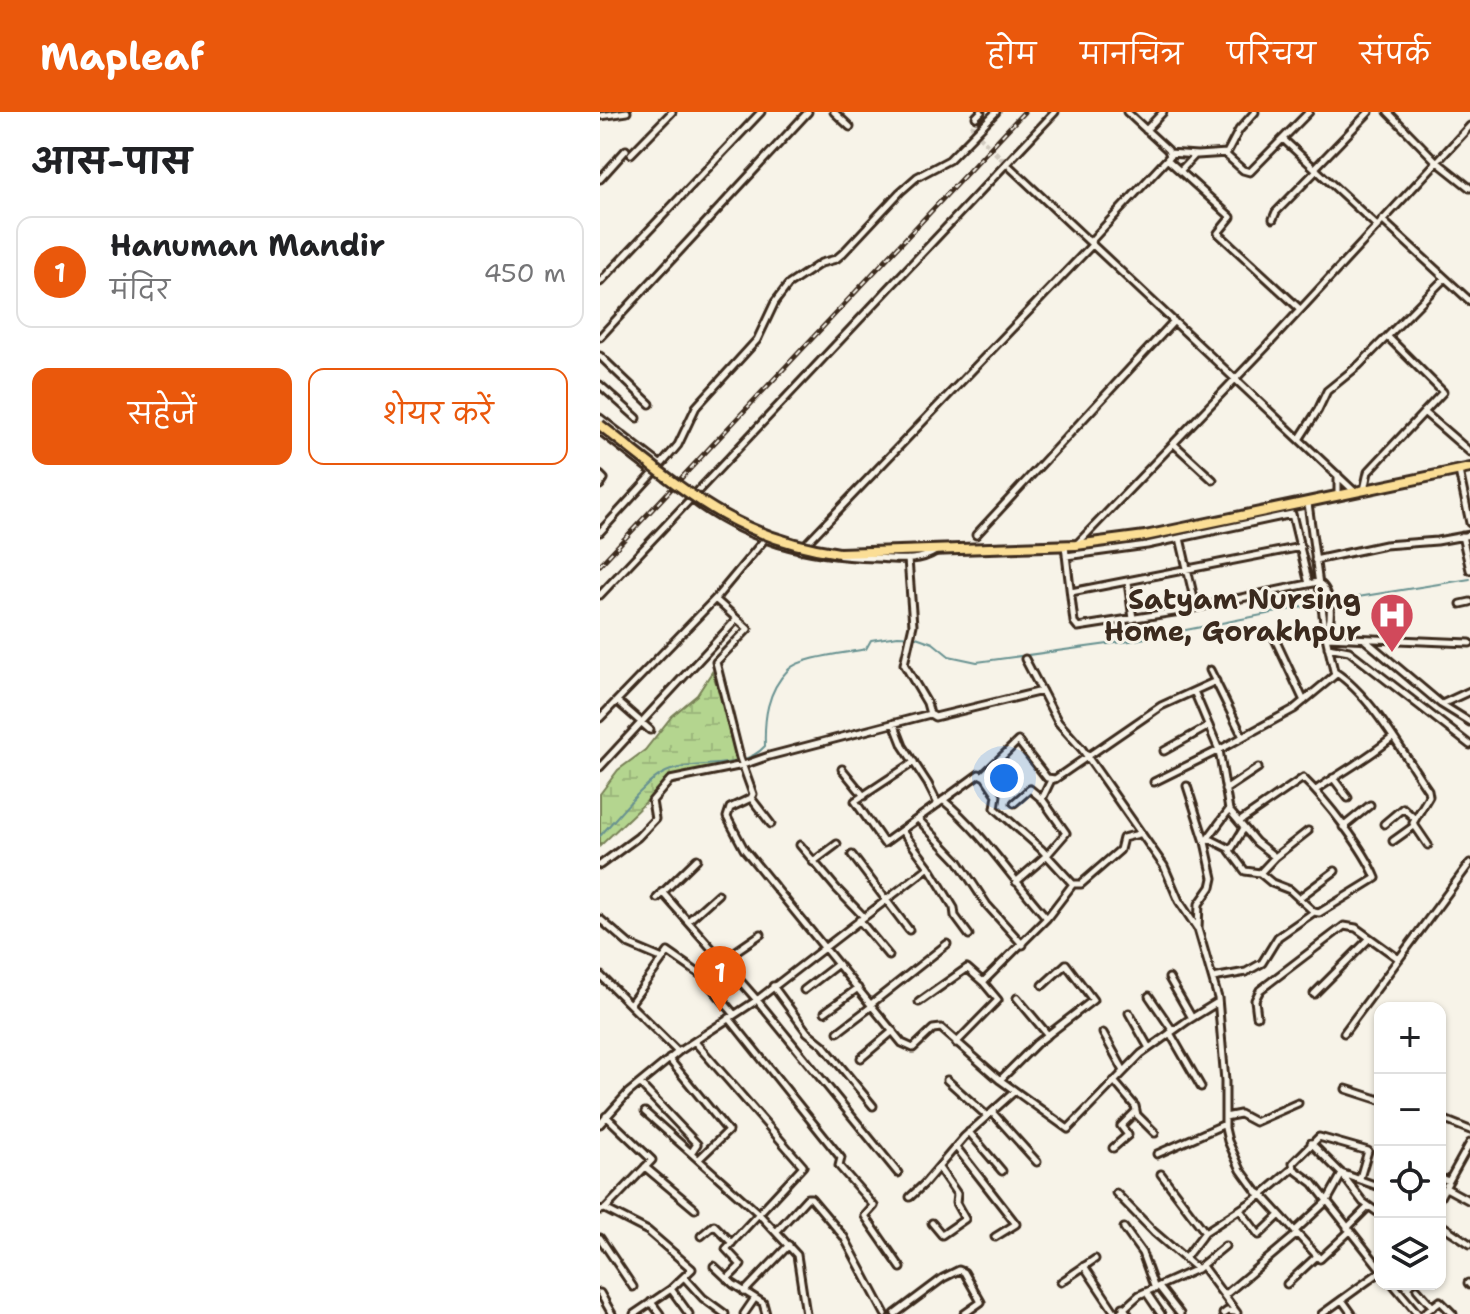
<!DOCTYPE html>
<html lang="hi">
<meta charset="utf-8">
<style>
:root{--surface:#fff;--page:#f2f2f2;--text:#202124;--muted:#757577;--line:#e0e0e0;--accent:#ea580c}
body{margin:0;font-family:"Shantell Sans","Playpen Sans Deva",sans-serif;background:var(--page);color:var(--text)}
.controls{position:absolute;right:24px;bottom:24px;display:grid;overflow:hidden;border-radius:16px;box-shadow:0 2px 6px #0004}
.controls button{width:72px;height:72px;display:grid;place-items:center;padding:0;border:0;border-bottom:2px solid var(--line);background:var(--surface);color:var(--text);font:40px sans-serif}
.you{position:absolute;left:404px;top:666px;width:28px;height:28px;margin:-20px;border:6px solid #fff;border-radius:50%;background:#1a73e8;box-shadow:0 0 0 12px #1a73e833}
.badge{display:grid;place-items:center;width:52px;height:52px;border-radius:50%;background:var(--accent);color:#fff;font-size:26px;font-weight:700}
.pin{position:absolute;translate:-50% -66px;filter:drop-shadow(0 2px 4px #0008)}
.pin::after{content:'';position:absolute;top:42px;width:28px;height:24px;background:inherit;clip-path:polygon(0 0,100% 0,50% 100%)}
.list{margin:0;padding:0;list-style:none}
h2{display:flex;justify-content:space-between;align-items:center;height:104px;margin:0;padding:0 32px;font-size:34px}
h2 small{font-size:26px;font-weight:400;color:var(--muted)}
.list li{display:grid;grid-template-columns:52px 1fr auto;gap:24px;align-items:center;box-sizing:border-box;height:112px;margin:0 16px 16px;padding:0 16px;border:2px solid var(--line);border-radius:16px}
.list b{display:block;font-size:30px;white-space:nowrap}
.list p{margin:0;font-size:26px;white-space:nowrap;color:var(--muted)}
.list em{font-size:26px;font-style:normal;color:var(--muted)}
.actions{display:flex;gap:16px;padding:24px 32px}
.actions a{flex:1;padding:18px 0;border:2px solid var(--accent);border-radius:16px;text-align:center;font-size:28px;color:var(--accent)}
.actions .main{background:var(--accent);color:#fff}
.icon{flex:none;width:44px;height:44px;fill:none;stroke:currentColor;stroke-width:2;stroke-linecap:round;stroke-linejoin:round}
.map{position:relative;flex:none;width:870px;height:1202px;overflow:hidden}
header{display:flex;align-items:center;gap:48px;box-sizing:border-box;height:112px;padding:0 40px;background:var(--accent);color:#fff}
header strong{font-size:38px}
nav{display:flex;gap:44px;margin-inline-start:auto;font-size:28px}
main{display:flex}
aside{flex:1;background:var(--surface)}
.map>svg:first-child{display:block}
.wetland{fill:url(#wetland-marsh);stroke:#788056;stroke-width:2}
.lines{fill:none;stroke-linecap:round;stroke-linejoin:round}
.stream{stroke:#689291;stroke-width:2}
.minor-tunnel{stroke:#d1cbc0;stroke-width:5;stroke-dasharray:5 2.5;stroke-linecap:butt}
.minor-casing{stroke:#3b2a1e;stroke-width:11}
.highway-casing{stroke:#3b2a1e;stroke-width:14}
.minor{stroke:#f7f3e8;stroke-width:5}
.highway{stroke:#fbde96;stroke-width:8}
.rail-casing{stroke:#3b2a1e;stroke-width:5}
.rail{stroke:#f7f3e8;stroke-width:2;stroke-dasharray:6;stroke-linecap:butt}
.highway-bridge-casing{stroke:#3b2a1e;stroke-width:14;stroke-linecap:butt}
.highway-bridge{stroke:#fbde96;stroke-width:8}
.labels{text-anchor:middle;stroke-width:6;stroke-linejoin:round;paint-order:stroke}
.poi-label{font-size:28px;font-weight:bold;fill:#3b2a1e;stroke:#f7f3e8;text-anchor:end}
</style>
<header>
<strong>Mapleaf</strong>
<nav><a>होम</a><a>मानचित्र</a><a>परिचय</a><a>संपर्क</a></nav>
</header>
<main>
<aside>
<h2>आस-पास<small></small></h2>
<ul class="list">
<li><span class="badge">1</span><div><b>Hanuman Mandir</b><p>मंदिर</p></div><em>450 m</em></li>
</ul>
<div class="actions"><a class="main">सहेजें</a><a>शेयर करें</a></div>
</aside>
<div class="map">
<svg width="870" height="1202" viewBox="0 0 870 1202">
<defs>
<pattern id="wetland-marsh" width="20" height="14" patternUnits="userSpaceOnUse" patternTransform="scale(2)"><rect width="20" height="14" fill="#b4d58f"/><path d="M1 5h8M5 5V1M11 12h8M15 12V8" fill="none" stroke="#9cb77b"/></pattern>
</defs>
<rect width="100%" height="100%" fill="#f7f3e8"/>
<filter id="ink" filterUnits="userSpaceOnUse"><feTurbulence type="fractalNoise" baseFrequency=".0125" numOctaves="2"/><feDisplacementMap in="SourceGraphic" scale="16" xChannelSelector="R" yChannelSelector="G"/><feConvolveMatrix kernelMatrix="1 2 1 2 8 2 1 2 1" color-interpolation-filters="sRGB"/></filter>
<g filter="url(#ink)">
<path class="wetland" d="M112,560L128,604L139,651L73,664L0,734V682L18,658L45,638L72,604L97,583Z"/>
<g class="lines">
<path class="stream" d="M733,489L870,467
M0,724C15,708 46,668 66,660C97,647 142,660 165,634C164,607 167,579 188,558C200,545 247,541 266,537L271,528L298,524L316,525L333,531L349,544L377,550L530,529L718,492"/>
<path class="minor-tunnel" d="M376,5L372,17L409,54"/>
<g class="minor-casing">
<path id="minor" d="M234,0L250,15
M788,0L836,49L870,76
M0,4L27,0
M376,5L381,0
M546,18L563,0
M683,27L776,113
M569,41L597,43L627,41L639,18L655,0
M31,42L72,0
M625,42L643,58L650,60L709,0
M568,48L631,105L618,121L700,197
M410,55L754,379
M715,56L769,0
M580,59L594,44
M0,67L26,38
M673,107L676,100L717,58
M782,108L870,189
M490,130L570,44L568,38L527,0
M0,170L161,0
M0,225L208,0
M0,244L50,292
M0,273L37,306
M824,300L870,340
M0,306L61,353
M0,319L54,361L0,420
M700,326L718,298L727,279L759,253L845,166
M574,332L613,368
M859,359L870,411
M54,361L78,333L96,295L157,228L175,190L188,173L221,151L236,147L243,141L300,80L317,65L349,48L396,0
M0,363L4,367L0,373
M764,378L768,360L843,280L788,225
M738,383V363
M90,386C146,429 207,444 276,446C298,447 317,451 336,439
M708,391L726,525L735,563L694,597L619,638L629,698L605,730L613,766L611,775L599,792L598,817L618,886L625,969V1016L628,1029L641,1058L657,1080L662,1083L690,1059L694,1057L713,1071L780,1156
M376,423L574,209
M862,424L870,458
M580,426L596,495
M164,428L115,487L148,517L116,550L140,646L153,682L151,686L130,696L127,705L144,737L302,931L313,936L333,917L341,916L400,968L468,1017L541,942L587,909L618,890
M476,433L665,236L870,14
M465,434L474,510L478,515L574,500L718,470C732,479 733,506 726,521
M200,438L492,133
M466,444L547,433L692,402L709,472
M715,448L785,433L837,429L870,423
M528,470L533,507
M471,480L701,435
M0,483L455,0
M861,492L870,490
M674,525L704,589
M726,525L870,531
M765,528L841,592L870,610
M728,535L749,539L870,633
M425,547L458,610L482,637L564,754L579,789L597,816
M610,558L643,625
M735,560C772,584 803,642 828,678L829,684L813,711L828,733
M17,589L50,618
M842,592L870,579
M330,602L335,605L442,579
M0,606L115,487
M294,611L303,634L328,672L338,692
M564,639L609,614
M314,650L255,689L284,731L379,662L385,665L397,683L395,696L441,737L473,772H481L520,738L523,726L539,722
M0,655L137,507
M242,657L264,684
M383,663L418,629L447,666L455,667L561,594L616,569
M733,666L748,686
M554,670L619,638L594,579
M587,674L605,730L610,727L630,737
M625,678L658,656
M716,678C742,660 768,646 792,626
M151,686L171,712
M343,688C384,722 412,767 447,806
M414,691L430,677L442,687
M629,698L656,730L675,745
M318,707L358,749L387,793L423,833
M639,710L703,666C726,688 764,737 776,766L719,801L714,800L690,778L672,771L660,761L675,745L708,719
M784,712L803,696L814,706
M743,715L770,693
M644,716L630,739L645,759L660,761
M302,719L329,755L354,796L355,804L369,823
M793,729L814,714
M200,733L237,777L264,805
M252,743L309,818
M213,750L237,732
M0,753L38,725L55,707L52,689L70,668L143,653L169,644L330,602L327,591L304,552L313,513L308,447
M416,770L447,743L466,721L442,687L451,668
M62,780L157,888L298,1061
M57,786L97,747
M699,786L735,759
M0,807L30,833L63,847
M259,808L289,844
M88,809L118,782
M0,863L78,940
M101,863L134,902
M569,866L592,906
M613,866L646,860L662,851L678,825L714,800
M173,874L207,920L223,933L273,994
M204,878L238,852
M714,882L770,826
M549,884L573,919
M417,886L448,923
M319,890L367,856L383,870
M30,892L68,840L101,863L161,822
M271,892L347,832
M225,900L258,876
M529,901L549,936
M657,904L655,888L660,878L744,814L756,816L799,847
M129,906L241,1046L239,1054L274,1094L265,1104L301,1156
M238,920L272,894
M503,921L524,959
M570,921L601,975
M744,921L870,751
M95,930L203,1054L126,1137L141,1153L127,1167
M356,931L398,888L383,870L447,806L473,772
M261,946L293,919
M69,947L128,1019L99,1047
M347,968L387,1004
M400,968L436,932L493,888L466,852L443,873
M514,969L535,994L537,1003L555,1021
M40,972L97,1032L91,1041L158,1101L197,1143L206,1202
M746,977L780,988
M45,1000L91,1041
M392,1000L437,1050
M625,1005L640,1002L655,1010L698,991
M840,1006L870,1018
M0,1012L28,981L78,940L157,888L329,755
M369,1020L402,1059
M711,1031L741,1061L780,1075
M356,1035L416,1112L395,1125
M513,1036L528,1023L521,1014L536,999
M557,1042L625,1012
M45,1055L95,1097
M694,1057L693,1051L719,1025L768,1039L760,1066
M561,1062L605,1120
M840,1066L849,1069
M846,1076L870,1089
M516,1081L554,1120L597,1157
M310,1085L324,1072L364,1025L415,979
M840,1085L870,1031
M5,1097L52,1048L6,1004
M0,1098L5,1097L48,1119L92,1157L71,1177L34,1202
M640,1098L659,1123L680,1103
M332,1111L342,1123L365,1107L356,1091L357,1082L339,1056
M840,1112L870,1132
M524,1116L542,1141L555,1177
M747,1116L768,1095
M695,1119L727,1089L742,1062L763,1090L780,1102
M176,1120L207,1086H211L244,1125L285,1202
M101,1124L114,1113L132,1131
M0,1126L33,1175
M586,1145L605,1120L662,1083L720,1147L750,1119
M114,1154L133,1172L163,1191L166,1202
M484,1154L516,1202
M602,1154L637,1201
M84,1165L103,1186L125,1202
M461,1170L495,1147
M868,1171L870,1173
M687,1172L717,1144
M793,1172L818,1202
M559,1175L580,1202
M71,1177L89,1202
M817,1177L832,1194
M144,1180L189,1133
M546,1180L561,1202
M0,1181L12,1202
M625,1183L697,1122
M742,1188L752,1202
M51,1190L60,1202
M523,1195L528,1202
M144,1202L155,1186
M295,1202L343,1166L359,1158L364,1160L381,1190L364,1202
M518,1202L539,1183L597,1157L625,1134
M623,1202L627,1199L635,1200
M722,1202L780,1160
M823,1202L840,1189L853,1202"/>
</g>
<g class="highway-casing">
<path id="highway" d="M239,441L476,433L545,424L870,356"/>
</g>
<use href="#minor" class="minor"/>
<use href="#highway" class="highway"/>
<g class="rail-casing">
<path id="rail" d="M0,453L424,0"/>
</g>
<use href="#rail" class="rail"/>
<g class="highway-bridge-casing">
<path id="highway-bridge" d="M0,313C82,376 132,426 239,441"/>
</g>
<use href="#highway-bridge" class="highway-bridge"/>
</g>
</g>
<defs>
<g id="hospital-pin" transform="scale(2.3)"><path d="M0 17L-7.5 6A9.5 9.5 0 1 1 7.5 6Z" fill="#d1495b" stroke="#f7f3e8"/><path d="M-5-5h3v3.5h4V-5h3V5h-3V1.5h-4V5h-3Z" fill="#fff"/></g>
</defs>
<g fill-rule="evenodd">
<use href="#hospital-pin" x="792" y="503"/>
</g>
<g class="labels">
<g class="poi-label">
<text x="761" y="497">Satyam Nursing<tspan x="761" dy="32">Home, Gorakhpur</tspan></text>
</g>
</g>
</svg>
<div class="controls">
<button>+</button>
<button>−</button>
<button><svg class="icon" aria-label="locate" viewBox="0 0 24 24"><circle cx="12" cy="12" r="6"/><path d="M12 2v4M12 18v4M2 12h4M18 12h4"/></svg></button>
<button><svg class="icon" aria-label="layers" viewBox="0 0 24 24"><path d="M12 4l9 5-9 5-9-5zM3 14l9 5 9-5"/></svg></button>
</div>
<div class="you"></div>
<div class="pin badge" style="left:120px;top:900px">1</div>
</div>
</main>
